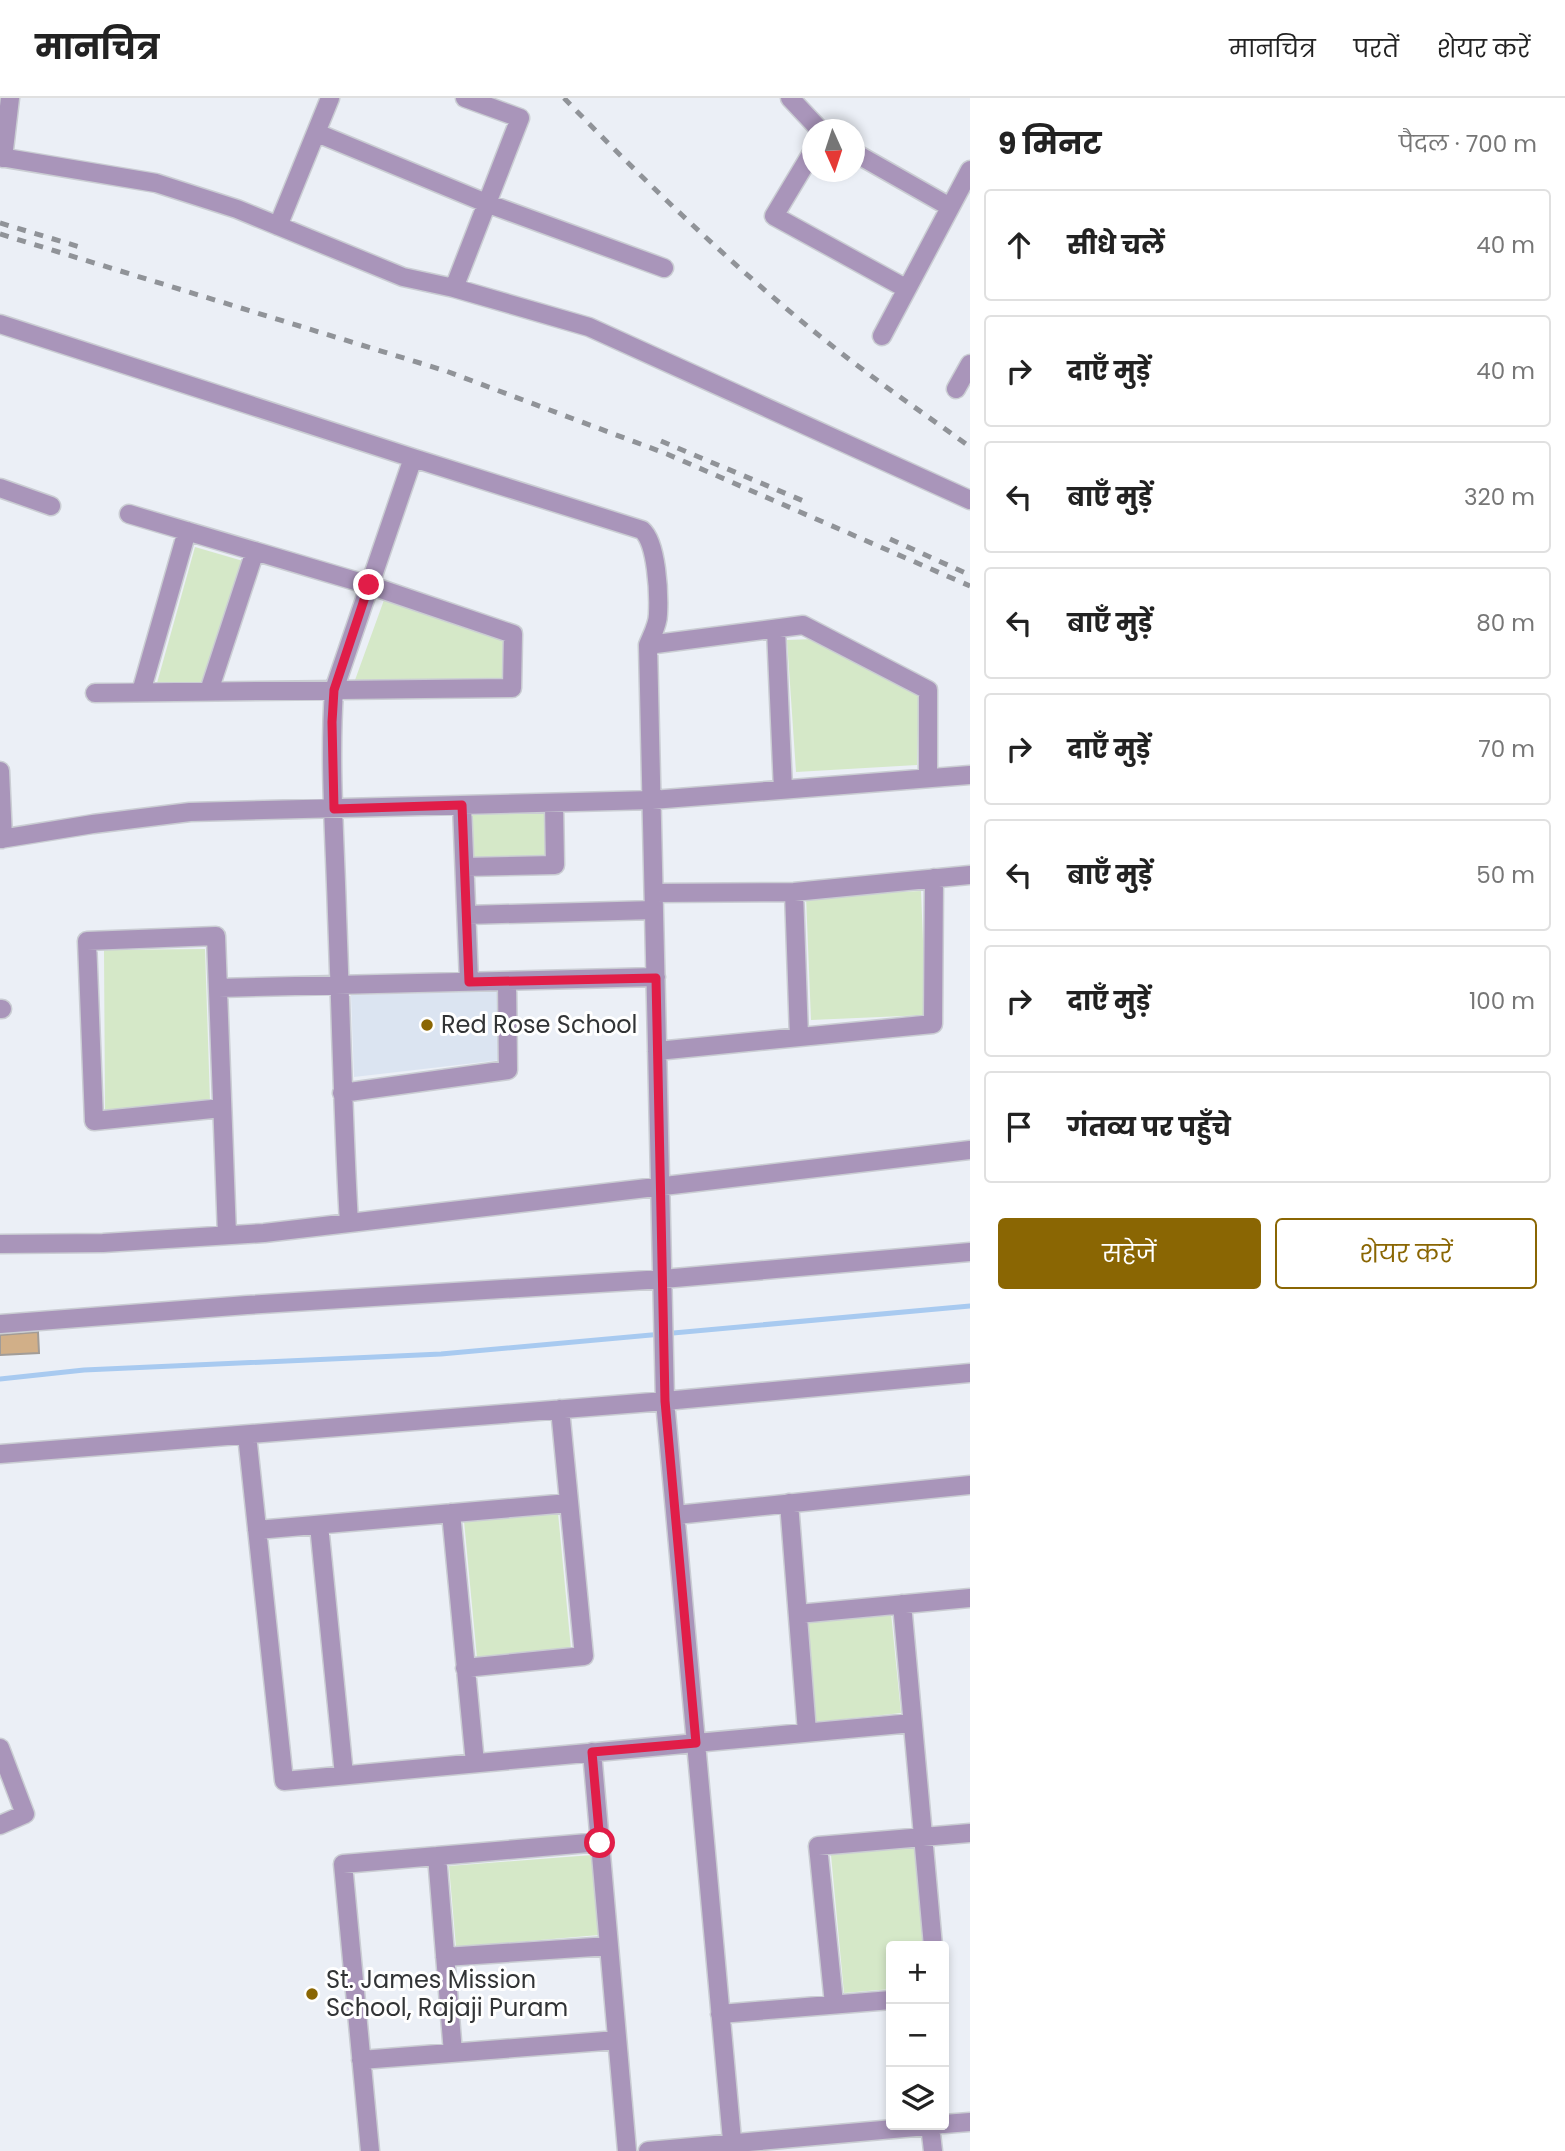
<!DOCTYPE html>
<html lang="hi">
<meta charset="utf-8">
<style>
:root{--surface:#fff;--page:#f6f6f6;--text:#222;--muted:#767676;--line:#e0e0e0;--accent:#8a6603}
body{margin:0;font-family:Poppins,"Noto Sans Devanagari",sans-serif;background:var(--page);color:var(--text)}
.controls{position:absolute;right:21px;bottom:21px;display:grid;overflow:hidden;border-radius:7px;box-shadow:0 4px 10px #0003}
.controls button{width:63px;height:63px;display:grid;place-items:center;padding:0;border:0;border-bottom:2px solid var(--line);background:var(--surface);color:var(--text);font:35px sans-serif}
.compass{position:absolute;left:802px;top:21px;width:63px;height:63px;border-radius:50%;background:var(--surface);box-shadow:0 4px 10px #0003;rotate:177deg}
.stop{position:absolute;width:21px;height:21px;margin:-16px;border:5px solid #e11d48;border-radius:50%;background:#fff}
.stop.end{background:#e11d48;border-color:#fff;box-shadow:0 2px 7px #0008}
.list{margin:0;padding:0;list-style:none}
h2{display:flex;justify-content:space-between;align-items:center;height:91px;margin:0;padding:0 28px;font-size:30px}
h2 small{font-size:23px;font-weight:400;color:var(--muted)}
.list li{display:grid;grid-template-columns:46px 1fr auto;gap:21px;align-items:center;box-sizing:border-box;height:112px;margin:0 14px 14px;padding:0 14px;border:2px solid var(--line);border-radius:7px}
.list b{display:block;font-size:26px;white-space:nowrap}
.list em{font-size:23px;font-style:normal;color:var(--muted)}
.actions{display:flex;gap:14px;padding:21px 28px}
.actions a{flex:1;padding:16px 0;border:2px solid var(--accent);border-radius:7px;text-align:center;font-size:24px;color:var(--accent)}
.actions .main{background:var(--accent);color:#fff}
.icon{flex:none;width:38px;height:38px;fill:none;stroke:currentColor;stroke-width:2;stroke-linecap:round;stroke-linejoin:round}
.map{position:relative;flex:none;width:970px;height:2053px;overflow:hidden}
header{display:flex;align-items:center;gap:42px;box-sizing:border-box;height:98px;padding:0 35px;background:var(--surface);border-bottom:2px solid var(--line)}
header strong{font-size:33px}
nav{display:flex;gap:38px;margin-inline-start:auto;font-size:24px}
main{display:flex}
aside{flex:1;background:var(--surface)}
.map>svg:first-child{display:block}
.built{fill:#dbe4f1}
.green{fill:#d5e8c8}
.lines{fill:none;stroke-linecap:round;stroke-linejoin:round}
.stream{stroke:#a8caf0;stroke-width:5}
.building{fill:#d1af88;stroke:#a29c97;stroke-width:2}
.minor-casing{stroke:#cacdd3;stroke-width:21}
.minor{stroke:#a995ba;stroke-width:18}
.rail{stroke:#909398;stroke-width:5;stroke-dasharray:9 9;stroke-linecap:butt}
.route{stroke:#e11d48;stroke-width:9}
.poi-dot{fill:#8a6603;stroke:#fff;stroke-width:2.5}
.labels{text-anchor:middle;stroke-width:6;stroke-linejoin:round;paint-order:stroke}
.poi-label{font-size:24px;fill:#323436;stroke:#fff;text-anchor:start}
</style>
<header>
<strong>मानचित्र</strong>
<nav><a>मानचित्र</a><a>परतें</a><a>शेयर करें</a></nav>
</header>
<main>
<div class="map">
<svg width="970" height="2053" viewBox="0 0 970 2053">
<rect width="100%" height="100%" fill="#ebeff6"/>
<path class="built" d="M498,893L501,962L354,979L351,897Z"/>
<path class="green" d="M195,449L243,463L202,586L157,585Z
M384,502L508,540L506,582H355Z
M815,541L919,597L917,667L796,674L787,542Z
M546,714L547,760L472,761L471,715Z
M921,793L926,917L811,922L806,798Z
M205,851L210,1004L105,1014L104,852Z
M558,1415L571,1551L477,1560L464,1423Z
M891,1515L901,1615L816,1624L808,1523Z
M915,1749L924,1848H891V1891L844,1895L831,1757Z
M592,1757L599,1837L456,1849L449,1768Z"/>
<g class="lines">
<path class="stream" d="M0,1281L84,1272L441,1256L970,1208"/>
</g>
<path class="building" d="M38,1234L39,1255L0,1257V1237Z"/>
<g class="lines">
<g class="minor-casing">
<path id="minor" d="M790,0L820,32
M317,35L486,105L664,170
M813,53L774,118L907,191
M855,55L950,109
M0,59L156,85L237,111L403,179L454,190L589,229L970,402
M3,60L10,0
M278,128L330,0
M454,190L520,20L465,0
M0,226L413,360L642,432C657,445 659,495 658,516C658,527 652,537 648,547L665,1303L733,2053
M882,238L970,72
M956,291L970,266
M0,390L51,408
M776,531L783,692
M648,547L803,527L928,592V680
M209,593L255,453
M141,594L187,433
M95,595L512,590L513,536L369,487L129,416
M0,673L3,741
M462,707L469,884
M0,741L93,726L190,714L652,702L970,677
M465,769L555,767L554,705
M794,794L799,939
M654,795L794,794L970,777
M467,817L654,812
M218,890L656,879
M0,911H2
M657,953L933,926L934,780
M342,995L508,972L507,883
M222,1010L94,1023L87,843L216,838L227,1137
M349,1125C343,1022 341,919 337,816C335,742 329,667 334,592L413,360
M0,1146L103,1145L264,1135L970,1052
M0,1226L247,1207L663,1181L970,1154
M247,1337L284,1683L912,1625
M0,1356L665,1303L970,1275
M789,1405L807,1634
M451,1415L475,1665
M676,1417L970,1387
M319,1427L344,1677
M257,1432L569,1405
M902,1506L933,1848
M798,1516L970,1500
M465,1570L584,1558L560,1311
M0,1650L25,1716L0,1727
M592,1654L627,2053
M437,1758L453,1955
M445,1859L609,1848
M834,1906L818,1748L970,1735
M720,1916L891,1902
M361,1962L617,1942
M944,2026L970,2024
M930,2027L933,2053
M370,2053L343,1766L600,1744
M648,2053L938,2027"/>
</g>
<use href="#minor" class="minor"/>
<path class="rail" d="M564,0C656,95 753,188 858,268C895,296 933,322 970,349
M0,125L80,149
M0,136L446,273L667,356L970,488
M661,343L806,404
M890,441L970,477"/>
</g>
<g class="lines">
<path class="route" d="M369,487L334,592L332,624L334,711L462,707L469,884L656,880L665,1303L696,1645L592,1654L600,1745"/>
</g>
<g class="poi-dot">
<circle cx="427" cy="927" r="7"/>
<circle cx="312" cy="1896" r="7"/>
</g>
<g class="labels">
<g class="poi-label">
<text x="441" y="935">Red Rose School</text>
<text x="326" y="1890">St. James Mission<tspan x="326" dy="28">School, Rajaji Puram</tspan></text>
</g>
</g>
</svg>
<div class="controls">
<button>+</button>
<button>−</button>
<button><svg class="icon" aria-label="layers" viewBox="0 0 24 24"><path d="M12 4l9 5-9 5-9-5zM3 14l9 5 9-5"/></svg></button>
</div>
<svg class="compass" viewBox="-18 -18 36 36"><path d="M0-13l5 13h-10z" fill="#e53935"/><path d="M0 13l5-13h-10z" fill="#767676"/></svg>
<div class="stop" style="left:600px;top:1745px"></div>
<div class="stop end" style="left:369px;top:487px"></div>
</div>
<aside>
<h2>9 मिनट<small>पैदल · 700 m</small></h2>
<ul class="list">
<li><svg class="icon" aria-label="ahead" viewBox="0 0 24 24"><path d="M12 20V5M6 11l6-6 6 6"/></svg><div><b>सीधे चलें</b></div><em>40 m</em></li>
<li><svg class="icon" aria-label="right" viewBox="0 0 24 24"><path d="M7 20v-9h11M14 6l5 5-5 5"/></svg><div><b>दाएँ मुड़ें</b></div><em>40 m</em></li>
<li><svg class="icon" aria-label="left" viewBox="0 0 24 24"><path d="M17 20v-9H6M10 6l-5 5 5 5"/></svg><div><b>बाएँ मुड़ें</b></div><em>320 m</em></li>
<li><svg class="icon" aria-label="left" viewBox="0 0 24 24"><path d="M17 20v-9H6M10 6l-5 5 5 5"/></svg><div><b>बाएँ मुड़ें</b></div><em>80 m</em></li>
<li><svg class="icon" aria-label="right" viewBox="0 0 24 24"><path d="M7 20v-9h11M14 6l5 5-5 5"/></svg><div><b>दाएँ मुड़ें</b></div><em>70 m</em></li>
<li><svg class="icon" aria-label="left" viewBox="0 0 24 24"><path d="M17 20v-9H6M10 6l-5 5 5 5"/></svg><div><b>बाएँ मुड़ें</b></div><em>50 m</em></li>
<li><svg class="icon" aria-label="right" viewBox="0 0 24 24"><path d="M7 20v-9h11M14 6l5 5-5 5"/></svg><div><b>दाएँ मुड़ें</b></div><em>100 m</em></li>
<li><svg class="icon" aria-label="arrive" viewBox="0 0 24 24"><path d="M6 21V4h12l-3 4 3 4H6"/></svg><div><b>गंतव्य पर पहुँचे</b></div></li>
</ul>
<div class="actions"><a class="main">सहेजें</a><a>शेयर करें</a></div>
</aside>
</main>
